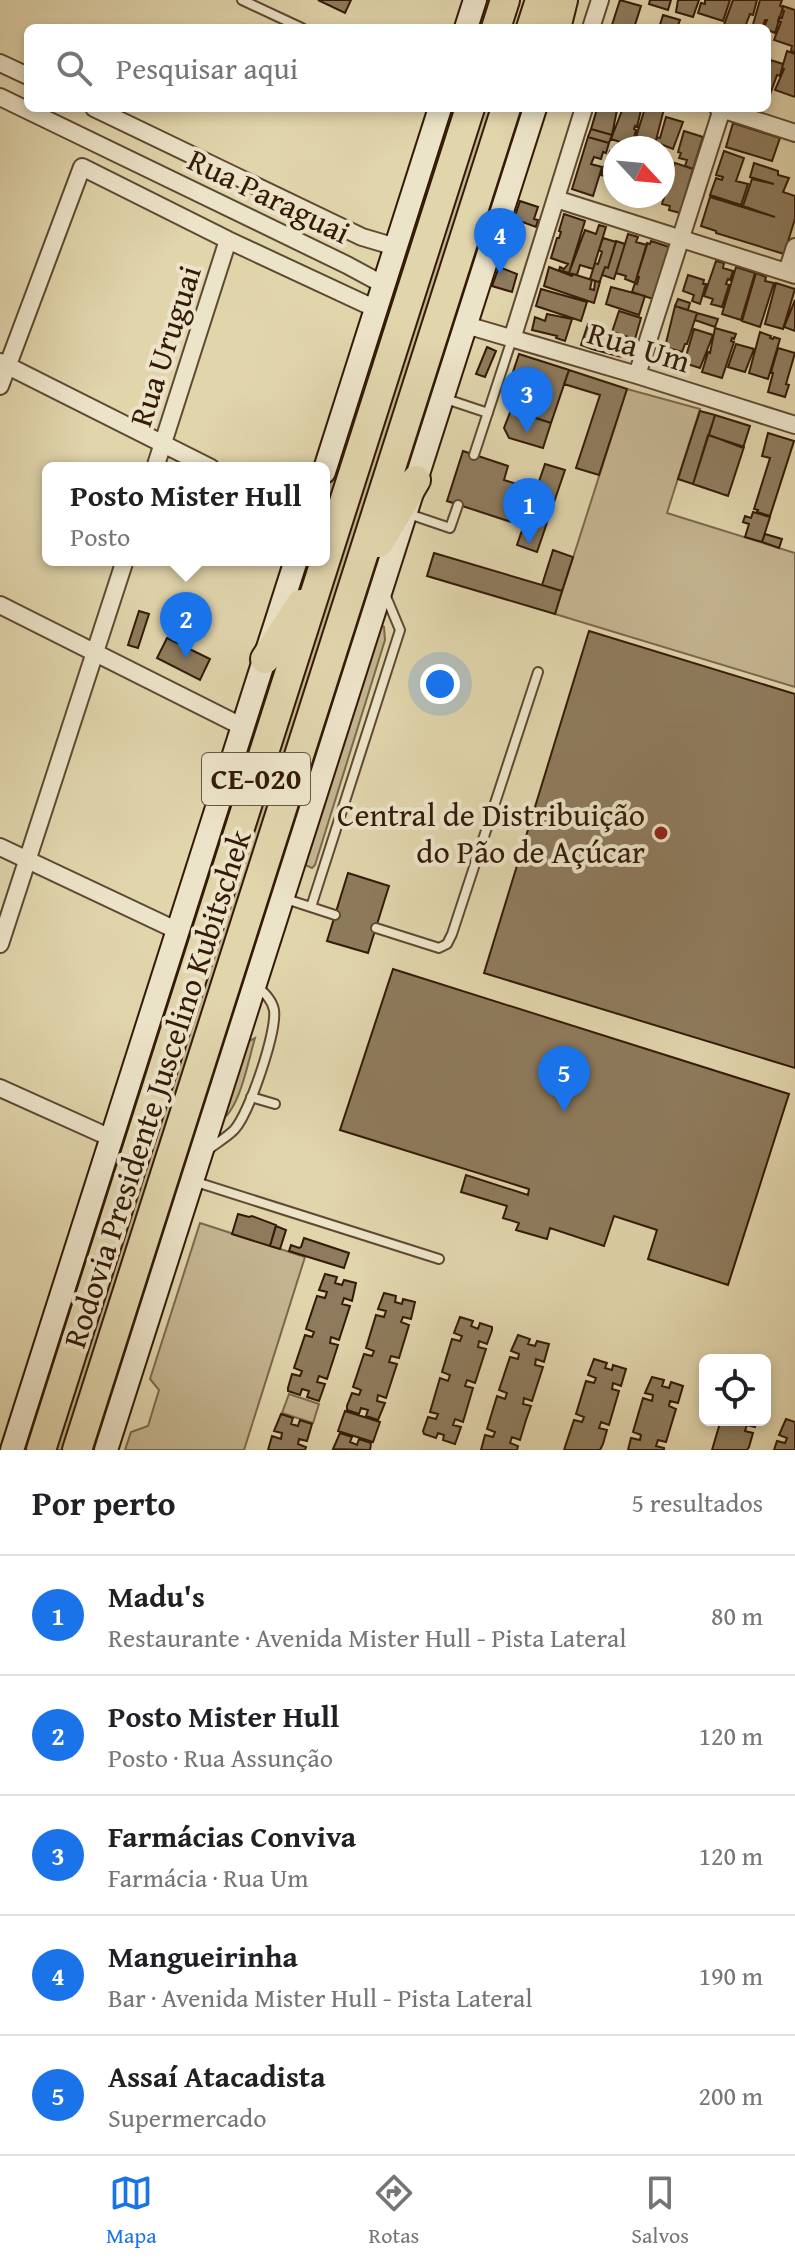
<!DOCTYPE html>
<html lang="pt">
<meta charset="utf-8">
<style>
:root{--surface:#fff;--page:#f2f2f2;--text:#202124;--muted:#757577;--line:#e0e0e0;--accent:#1a73e8}
body{margin:0;font-family:"Gentium Book Plus",serif;background:var(--page);color:var(--text)}
.controls{position:absolute;right:24px;bottom:24px;display:grid;overflow:hidden;border-radius:12px;box-shadow:0 4px 12px #0003}
.controls button{width:72px;height:72px;display:grid;place-items:center;padding:0;border:0;border-bottom:2px solid var(--line);background:var(--surface);color:var(--text);font:40px sans-serif}
.compass{position:absolute;left:603px;top:136px;width:72px;height:72px;border-radius:50%;background:var(--surface);box-shadow:0 4px 12px #0003;rotate:116deg}
.you{position:absolute;left:440px;top:684px;width:28px;height:28px;margin:-20px;border:6px solid #fff;border-radius:50%;background:#1a73e8;box-shadow:0 0 0 12px #1a73e833}
.badge{display:grid;place-items:center;width:52px;height:52px;border-radius:50%;background:var(--accent);color:#fff;font-size:26px;font-weight:700}
.pin{position:absolute;translate:-50% -66px;filter:drop-shadow(0 2px 4px #0008)}
.pin::after{content:'';position:absolute;top:42px;width:28px;height:24px;background:inherit;clip-path:polygon(0 0,100% 0,50% 100%)}
.popup{position:absolute;left:42px;top:462px;width:288px;height:104px;box-sizing:border-box;display:grid;place-content:center;border-radius:12px;background:var(--surface);filter:drop-shadow(0 2px 6px #0005);font-size:26px;white-space:nowrap;color:var(--muted)}
.popup b{font-size:30px;color:var(--text)}
.popup::after{content:'';position:absolute;left:50%;top:100%;margin-left:-16px;border:16px solid transparent;border-top-color:var(--surface)}
.list{margin:0;padding:0;list-style:none}
h2{display:flex;justify-content:space-between;align-items:center;height:104px;margin:0;padding:0 32px;font-size:34px}
h2 small{font-size:26px;font-weight:400;color:var(--muted)}
.list li{display:grid;grid-template-columns:52px 1fr auto;gap:24px;align-items:center;box-sizing:border-box;height:120px;padding:0 32px;border-top:2px solid var(--line)}
.list b{display:block;font-size:30px;white-space:nowrap}
.list p{margin:0;font-size:26px;white-space:nowrap;color:var(--muted)}
.list em{font-size:26px;font-style:normal;color:var(--muted)}
.icon{flex:none;width:44px;height:44px;fill:none;stroke:currentColor;stroke-width:2;stroke-linecap:round;stroke-linejoin:round}
.map{position:relative;flex:none;width:795px;height:1450px;overflow:hidden}
.search{position:absolute;background:var(--surface);box-shadow:0 4px 12px #0003;left:24px;right:24px;top:24px;height:88px;display:flex;align-items:center;gap:20px;box-sizing:border-box;padding:0 28px;border-radius:12px;color:var(--muted);font-size:30px}
.sheet{height:704px;background:var(--surface)}
nav{display:flex;justify-content:space-around;align-items:center;box-sizing:border-box;height:112px;border-top:2px solid var(--line);background:var(--surface);font-size:22px;color:var(--muted)}
nav a{display:grid;justify-items:center;gap:4px}
nav .on{color:var(--accent)}
.map>svg:first-child{display:block}
.green{fill:#c4b590;stroke:#7c684c;stroke-width:2}
.building{fill:#8e7b5d;stroke:#341a07;stroke-width:2}
.lines{fill:none;stroke-linecap:round;stroke-linejoin:round}
.lane-casing{stroke:#5f4930;stroke-width:12}
.street-casing{stroke:#5f4930;stroke-width:20}
.secondary-casing{stroke:#341a07;stroke-width:26}
.highway-casing{stroke:#341a07;stroke-width:32}
.lane{stroke:#ece4c9;stroke-width:8}
.street{stroke:#ece4c9;stroke-width:16}
.secondary{stroke:#ece4c9;stroke-width:22}
.highway{stroke:#e1d5ac;stroke-width:28}
.poi-dot{fill:#8f2418;stroke:#ece4c9;stroke-width:3}
.labels{text-anchor:middle;stroke-width:8;stroke-linejoin:round;paint-order:stroke}
.shield{fill:#ece4c9;stroke:#6b5741;stroke-width:2}
.shield-label{font-size:30px;font-weight:bold;fill:#341a07}
.street-label{font-size:32px;fill:#341a07;stroke:#ece4c9}
.poi-label{font-size:32px;fill:#341a07;stroke:#ece4c9;text-anchor:end}
</style>
<div class="map">
<svg width="795" height="1450" viewBox="0 0 795 1450">
<rect width="100%" height="100%" fill="#e1d5ac"/>
<filter id="stains"><feTurbulence type="fractalNoise" baseFrequency=".0025" numOctaves="4"/><feColorMatrix values="0 0 0 0 .2 0 0 0 0 .09 0 0 0 0 .02 0 0 0 .5 -.17"/></filter>
<radialGradient id="worn" r=".72"><stop offset=".6" stop-color="#630" stop-opacity="0"/><stop offset="1" stop-color="#630" stop-opacity=".3"/></radialGradient>
<path class="green" d="M449,108H456L324,523V498Z
M482,108H493L65,1450H53Z
M519,108H528L398,495L395,494Z
M627,389L700,409L667,513L795,553V687L555,614Z
M368,600L99,1450H91L358,612Z
M380,625L384,627L385,640L315,865L312,868L303,864Z
M284,643L28,1450H19L244,747L261,710L281,647Z
M255,1038C248,1061 240,1110 220,1121L247,1042Z
M200,1223L305,1257L244,1450H125L131,1432L148,1426L159,1390L150,1379Z
M289,1394L319,1404L313,1423L282,1413Z"/>
<path class="building" d="M318,0H351L345,13Z
M620,0L641,6L634,28H611Z
M650,0H671L668,10L649,4Z
M678,0H699L693,17L676,12Z
M705,0H730L723,21L698,13L701,3L705,4Z
M733,0H757L753,15L750,14L745,27L740,25L731,28L724,25Z
M760,0H782L780,6L783,7L775,33L764,28L767,20H765L762,28H752Z
M783,6L795,10V52L791,51L792,46L774,40L781,22L778,21L779,17L782,18L784,11L782,10Z
M663,15L680,20L677,28H659Z
M787,51L795,54V97L775,90L784,69L782,68Z
M767,59L783,64L780,76L777,75L767,103Z
M600,108L617,110L612,135L591,129L597,109Z
M623,108H643L641,110L637,127L635,126L634,129L636,130L631,148H625L626,144L611,139Z
M645,108L664,109L654,148H636L634,147L637,134Z
M666,117L683,122L673,149L655,142L657,137L660,138Z
M733,123L780,138L772,161L726,147Z
M591,129L612,135L609,143L588,137Z
M684,131L703,137L693,169L685,166L687,160L679,158L681,153L678,152Z
M588,137L609,143L606,153L603,152L601,159L594,157L591,164L602,167L593,196L572,189Z
M610,151L615,152V179L601,175Z
M724,151L744,158L736,181L748,184L741,205L710,195L716,178L722,180L723,177L716,175Z
M665,160L672,162L665,187L663,166Z
M675,163L693,169L680,213L669,210L670,206L662,204Z
M754,163L778,171V175L789,178L783,192L795,196V219L784,254L716,233V231L701,226L710,197L775,217L743,206L752,179L774,184L750,177Z
M520,201L538,207L534,219L538,220L536,227L514,219Z
M564,214L585,221L569,273L559,270L560,267L564,269L568,264L551,258L557,238H559L561,232L559,231Z
M599,225L606,227L593,269L580,265L577,275L569,273L585,230L596,234Z
M628,234L638,237L636,242L647,245L635,283L625,279L626,276L616,273Z
M603,238L616,242L608,268L605,267L600,281L598,282L590,279L595,263L598,264L602,252L599,250Z
M616,241L625,244L614,279L602,275L605,267L608,268Z
M651,241L669,247L653,299L632,292L635,283L637,284L639,277L637,276L647,243L650,244Z
M716,261L724,263L723,268L733,271L730,280L728,279L726,284L729,285L722,307L711,304L713,299L704,296Z
M499,267L517,274L512,292L492,286Z
M549,267L572,276L573,274L592,280L590,289L594,290L595,281L600,282L594,303L544,286Z
M736,267L755,273L741,320L722,314Z
M756,273L766,277L765,281L774,283L760,327L742,321Z
M688,275L704,280L703,284H706L700,304L692,301L694,295L683,291Z
M776,283L795,289L783,329L765,324Z
M611,287L645,296L639,315L606,304Z
M541,289L587,302L581,321L536,306Z
M678,299L690,303L688,310L675,306Z
M795,300V331L784,327Z
M675,306L697,313L687,344H685L682,352L665,347Z
M619,311L641,318L635,339L612,332Z
M697,313L718,319L715,327L695,320Z
M547,314L572,319L565,341L556,338L557,336L532,330L535,317L545,321Z
M588,324L599,328L592,349L581,345Z
M715,328L736,334L734,339L732,338L731,341L734,342L722,378L702,372L708,352L710,353Z
M694,329L713,335L700,368L684,363Z
M604,330L628,340L622,357L592,349L595,340L600,342Z
M760,332L771,336L770,338L773,339L774,337L780,339L768,379L749,373Z
M736,344L754,349L745,372L728,367Z
M487,347L496,351L485,377L476,374Z
M778,348L795,353L786,384L789,385L785,397L768,392L773,373L771,372Z
M519,354L569,370L551,423L511,410L522,375L513,372Z
M569,370L627,389L599,475L576,468L600,395L564,384Z
M511,410L551,423L543,448L509,438L504,428Z
M700,411L715,415L693,484L678,479Z
M715,415L750,426L743,448L709,435Z
M768,433L794,441L770,516L757,512L758,510L754,509L770,458L762,456Z
M708,435L744,447L728,496L693,484Z
M463,451L508,466L504,480L523,486L511,522L447,501Z
M545,464L565,470L537,552L517,545Z
M753,512L770,517L762,542L745,537L749,524L743,522L745,516L751,518Z
M765,534L782,539L779,548L762,542Z
M553,550L573,557L562,591L542,585Z
M434,553L562,591L555,614L427,576Z
M139,611L149,614L138,648L128,645Z
M589,631L795,694V1068L484,973Z
M167,638L210,659L200,680L157,658Z
M348,873L389,886L368,953L327,941Z
M393,969L789,1094L728,1285L648,1259L657,1230L614,1216L604,1246L550,1228L547,1239L516,1230L519,1223L503,1218L507,1206L461,1192L466,1175L528,1195L529,1189L340,1130Z
M238,1214L249,1217L252,1216L276,1225L270,1246L232,1234Z
M276,1226L286,1230L280,1249L270,1246Z
M304,1238L349,1253L344,1268L289,1251L291,1245L299,1248L301,1247Z
M325,1274L337,1277L335,1283L342,1285L344,1280L356,1283L352,1301L344,1298L342,1304L350,1306L339,1340L331,1337L330,1343L338,1345L327,1379L319,1376L317,1382L325,1384L319,1401L307,1397L309,1391L302,1389L300,1395L288,1391V1388L292,1374L300,1376L302,1371L294,1368L305,1335L312,1337L314,1332L306,1329L317,1296L325,1298L327,1292L319,1290Z
M384,1293L396,1296L395,1302L402,1304L403,1299L415,1302L411,1319L403,1317L401,1322L409,1325L399,1358L391,1356L389,1362L397,1364L386,1398L378,1395L377,1401L385,1403L378,1420L366,1416L368,1410L361,1408L359,1414L347,1410V1406L352,1393L359,1395L361,1390L353,1387L364,1354L372,1356L374,1351L366,1348L376,1315L384,1317L386,1311L378,1309Z
M460,1317L473,1321L471,1326L478,1329L480,1323L492,1327V1330L487,1344L479,1341L478,1347L486,1349L475,1383L467,1380L465,1386L473,1388L463,1422L455,1419L453,1425L461,1427L455,1444L443,1440L444,1435L438,1433L436,1438L424,1434L423,1431L428,1417L436,1419L438,1414L430,1412L440,1378L448,1381L450,1375L442,1372L452,1339L460,1341L462,1336L454,1333Z
M518,1335L530,1339L528,1344L535,1346L537,1341L549,1344L544,1362L536,1359L535,1365L543,1367L532,1401L524,1398L523,1404L531,1406L526,1420L520,1440L512,1437L510,1443L518,1446L517,1450H481L485,1435L493,1437L495,1432L487,1429L497,1396L505,1399L507,1393L499,1390L510,1357L518,1359L519,1354L511,1351Z
M594,1359L607,1363L605,1368L612,1370L613,1365L626,1369L621,1386L613,1383L612,1389L619,1391L609,1425L601,1422L599,1428L607,1430L603,1444L600,1450H564L574,1420L582,1422L584,1417L576,1414L586,1381L594,1383L596,1378L588,1375Z
M652,1377L664,1380L662,1386L669,1388L671,1382L683,1386L678,1403L670,1401L669,1406L676,1409L666,1442L658,1440L656,1446L664,1448V1450H628L631,1438L640,1440L641,1435L633,1432L643,1398L652,1401L653,1395L645,1393Z
M345,1411L380,1422L373,1442L338,1431Z
M281,1414L293,1418L291,1424L298,1426L300,1420L312,1424L307,1441L299,1439L298,1444L306,1447L305,1450H268L272,1436L281,1439L282,1433L274,1431Z
M786,1419L795,1422V1450H774L777,1441L785,1443L787,1438L779,1435Z
M730,1420H757L755,1427L747,1425L745,1431L753,1433L749,1447L747,1450H712L720,1423L728,1425Z
M340,1433L352,1437L350,1442L357,1445L359,1439L371,1443L370,1450L333,1449Z"/>
<g class="lines">
<g class="lane-casing">
<path id="lane" d="M242,0L302,28
M443,398L488,413
M474,455L512,339
M406,513L450,528L458,505
M283,898L335,915
M311,907L400,630L385,594
M376,928L439,948L447,944L452,934L538,672
M251,1097L275,1104
M209,1149C217,1143 227,1137 234,1130C249,1114 277,1032 274,1010C272,999 263,992 256,985
M193,1181L439,1259"/>
</g>
<g class="street-casing">
<path id="street" d="M591,28L600,0
M0,63L28,76
M0,97L347,265L384,285
M94,108L362,237L396,247
M718,108L795,133
M556,199L795,275
M787,272L795,247
M466,325L637,375L795,425
M512,339L584,108
M0,362L211,468
M637,375L722,109
M0,386L82,167L228,240L376,309
M155,468L228,240
M0,605L243,727
M0,847L178,931
M0,944L125,560
M0,1088L111,1138"/>
</g>
<g class="secondary-casing">
<path id="secondary" d="M466,28L475,0
M324,472L440,108
M12,1450L296,560
M106,1450L535,108"/>
</g>
<g class="highway-casing">
<path id="highway" d="M496,28L505,0
M531,28L540,0
M556,28L563,0
M379,543L416,480
M265,659L301,604
M41,1450L470,108
M77,1450L506,108"/>
</g>
<use href="#lane" class="lane"/>
<use href="#street" class="street"/>
<use href="#secondary" class="secondary"/>
<use href="#highway" class="highway"/>
</g>
<circle class="poi-dot" cx="661" cy="833" r="8"/>
<g class="labels">
<rect class="shield" x="202" y="753" width="108" height="52" rx="6"/>
<g class="shield-label">
<text x="256" y="789">CE-020</text>
</g>
<g class="street-label">
<text transform="translate(269 196) rotate(26)" y="11">Rua Paraguai</text>
<text transform="translate(165 346) rotate(-72)" y="11">Rua Uruguai</text>
<text transform="translate(639 347) rotate(17)" y="11">Rua Um</text>
<text transform="translate(157 1089) rotate(-72)" y="11">Rodovia Presidente Juscelino Kubitschek</text>
</g>
<g class="poi-label">
<text x="645" y="826">Central de Distribuição<tspan x="645" dy="37">do Pão de Açúcar</tspan></text>
</g>
</g>
<rect width="100%" height="100%" filter="url(#stains)"/>
<rect width="100%" height="100%" fill="url(#worn)"/>
</svg>
<div class="controls">
<button><svg class="icon" aria-label="locate" viewBox="0 0 24 24"><circle cx="12" cy="12" r="6"/><path d="M12 2v4M12 18v4M2 12h4M18 12h4"/></svg></button>
</div>
<svg class="compass" viewBox="-18 -18 36 36"><path d="M0-13l5 13h-10z" fill="#e53935"/><path d="M0 13l5-13h-10z" fill="#757577"/></svg>
<div class="you"></div>
<div class="pin badge" style="left:529px;top:544px">1</div>
<div class="pin badge" style="left:186px;top:658px">2</div>
<div class="popup"><b>Posto Mister Hull</b>Posto</div>
<div class="pin badge" style="left:527px;top:433px">3</div>
<div class="pin badge" style="left:500px;top:274px">4</div>
<div class="pin badge" style="left:564px;top:1112px">5</div>
<div class="search"><svg class="icon" aria-label="search" viewBox="0 0 24 24"><circle cx="10" cy="10" r="6"/><path d="M15 15l6 6"/></svg>Pesquisar aqui</div>
</div>
<section class="sheet">
<h2>Por perto<small>5 resultados</small></h2>
<ul class="list">
<li><span class="badge">1</span><div><b>Madu's</b><p>Restaurante · Avenida Mister Hull - Pista Lateral</p></div><em>80 m</em></li>
<li><span class="badge">2</span><div><b>Posto Mister Hull</b><p>Posto · Rua Assunção</p></div><em>120 m</em></li>
<li><span class="badge">3</span><div><b>Farmácias Conviva</b><p>Farmácia · Rua Um</p></div><em>120 m</em></li>
<li><span class="badge">4</span><div><b>Mangueirinha</b><p>Bar · Avenida Mister Hull - Pista Lateral</p></div><em>190 m</em></li>
<li><span class="badge">5</span><div><b>Assaí Atacadista</b><p>Supermercado</p></div><em>200 m</em></li>
</ul>
</section>
<nav>
<a class="on"><svg class="icon" aria-label="map" viewBox="0 0 24 24"><path d="M3 6l6-2 6 2 6-2v14l-6 2-6-2-6 2zM9 4v14M15 6v14"/></svg>Mapa</a>
<a><svg class="icon" aria-label="directions" viewBox="0 0 24 24"><path d="M12 3l9 9-9 9-9-9zM9 14v-3h6M13 9l2 2-2 2"/></svg>Rotas</a>
<a><svg class="icon" aria-label="saved" viewBox="0 0 24 24"><path d="M7 4h10v16l-5-4-5 4z"/></svg>Salvos</a>
</nav>
